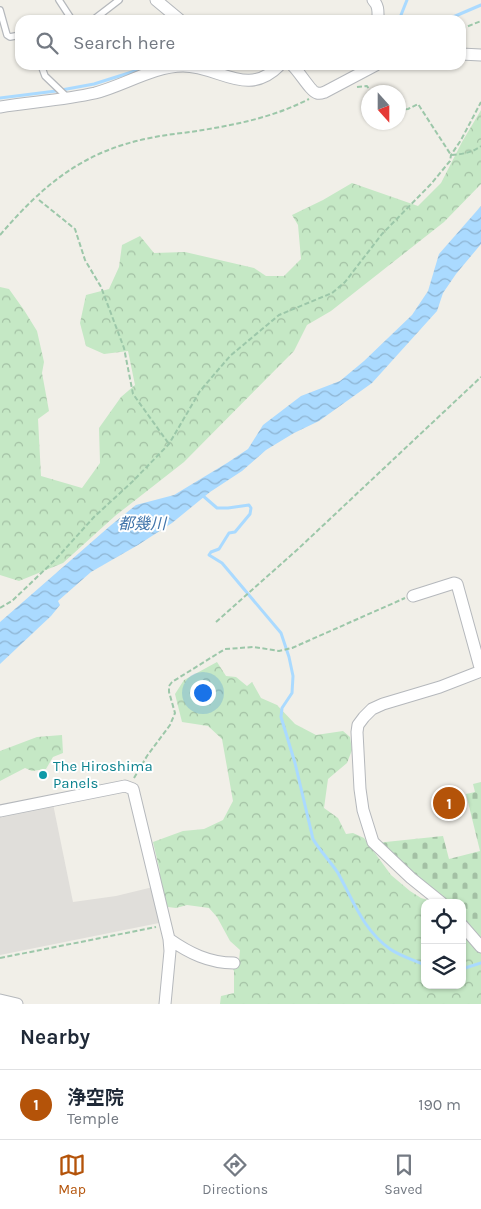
<!DOCTYPE html>
<meta charset="utf-8">
<style>
:root{--surface:#fff;--page:#f2f2f3;--text:#1f2937;--muted:#747a83;--line:#e0e1e3;--accent:#b45309}
body{margin:0;font-family:Karla,"Noto Sans JP",sans-serif;background:var(--page);color:var(--text)}
.controls{position:absolute;right:15px;bottom:15px;display:grid;overflow:hidden;border-radius:10px;box-shadow:0 1px 4px #0004}
.controls button{width:45px;height:45px;display:grid;place-items:center;padding:0;border:0;border-bottom:1px solid var(--line);background:var(--surface);color:var(--text);font:25px sans-serif}
.compass{position:absolute;left:361px;top:85px;width:45px;height:45px;border-radius:50%;background:var(--surface);box-shadow:0 1px 4px #0004;rotate:159deg}
.you{position:absolute;left:202px;top:692px;width:18px;height:18px;margin:-12px;border:4px solid #fff;border-radius:50%;background:#1a73e8;box-shadow:0 0 0 8px #1a73e833}
.badge{display:grid;place-items:center;width:32px;height:32px;border-radius:50%;background:var(--accent);color:#fff;font-size:16px;font-weight:700}
.pin{position:absolute;translate:-50% -50%;border:2px solid #fff;box-shadow:0 1px 5px #0006}
.list{margin:0;padding:0;list-style:none}
h2{display:flex;justify-content:space-between;align-items:center;height:65px;margin:0;padding:0 20px;font-size:21px}
h2 small{font-size:16px;font-weight:400;color:var(--muted)}
.list li{display:grid;grid-template-columns:32px 1fr auto;gap:15px;align-items:center;box-sizing:border-box;height:70px;padding:0 20px;border-top:1px solid var(--line)}
.list b{display:block;font-size:19px;white-space:nowrap}
.list p{margin:0;font-size:16px;white-space:nowrap;color:var(--muted)}
.list em{font-size:16px;font-style:normal;color:var(--muted)}
.icon{flex:none;width:28px;height:28px;fill:none;stroke:currentColor;stroke-width:2;stroke-linecap:round;stroke-linejoin:round}
.map{position:relative;flex:none;width:481px;height:1004px;overflow:hidden}
.search{position:absolute;background:var(--surface);box-shadow:0 1px 4px #0004;left:15px;right:15px;top:15px;height:55px;display:flex;align-items:center;gap:12px;box-sizing:border-box;padding:0 18px;border-radius:15px;color:var(--muted);font-size:19px}
.sheet{height:135px;background:var(--surface)}
nav{display:flex;justify-content:space-around;align-items:center;box-sizing:border-box;height:70px;border-top:1px solid var(--line);background:var(--surface);font-size:14px;color:var(--muted)}
nav a{display:grid;justify-items:center;gap:2px}
nav .on{color:var(--accent)}
.map>svg:first-child{display:block}
.industrial{fill:#e0deda}
.forest{fill:url(#forest-crowns)}
.cemetery{fill:url(#cemetery-stones)}
.water{fill:url(#water-waves)}
.lines{fill:none;stroke-linecap:round;stroke-linejoin:round}
.stream{stroke:#aadaff;stroke-width:3}
.lane-casing{stroke:#b5b8bc;stroke-width:8}
.street-casing{stroke:#b5b8bc;stroke-width:13}
.path{stroke:#9cc7a9;stroke-width:2;stroke-dasharray:5 2.5;stroke-linecap:butt}
.lane{stroke:#fff;stroke-width:5.5}
.street{stroke:#fff;stroke-width:11}
.culture-dot{fill:#0f9aa8;stroke:#fff;stroke-width:2}
.labels{text-anchor:middle;stroke-width:4;stroke-linejoin:round;paint-order:stroke}
.culture-label{font-size:15px;fill:#0d838f;stroke:#fff;text-anchor:start}
.water-label{font-size:16px;font-style:italic;fill:#4174aa;stroke:#fff}
</style>
<div class="map">
<svg width="481" height="1004" viewBox="0 0 481 1004">
<defs>
<pattern id="forest-crowns" width="20" height="18" patternUnits="userSpaceOnUse" patternTransform="scale(1.25)"><rect width="20" height="18" fill="#c5e8c5"/><path d="M2 6a3 3 0 1 1 6 0M12 15a3 3 0 1 1 6 0" fill="none" stroke="#a3c0a4"/></pattern>
<pattern id="cemetery-stones" width="16" height="16" patternUnits="userSpaceOnUse" patternTransform="scale(1.25)"><rect width="16" height="16" fill="#c5e8c5"/><path d="M2 7V4a2 2 0 0 1 4 0v3zM10 15v-3a2 2 0 0 1 4 0v3z" fill="#a3c0a4"/></pattern>
<pattern id="water-waves" width="16" height="10" patternUnits="userSpaceOnUse" patternTransform="scale(1.25)"><rect width="16" height="10" fill="#aadaff"/><path d="M0 5q4-4 8 0t8 0" fill="none" stroke="#8eb4d2"/></pattern>
</defs>
<rect width="100%" height="100%" fill="#f1efe8"/>
<path class="industrial" d="M53,804L73,902L116,896L153,887L162,919L159,923L0,955V813Z"/>
<path class="forest" d="M481,110V184L444,222L331,311L307,325L294,351L184,462L115,516L63,563L19,581L0,575V287L9,289L24,310L37,331L44,362L42,373L49,411L38,419L41,476L82,488L100,463L99,428L121,397L135,385L128,351L104,354L86,346L80,323L86,295L109,289L119,267L122,245L140,236L154,253L185,252L254,268L266,276H284L301,259L298,225L292,215L323,200L352,183L418,206L441,183L462,142Z
M217,662L226,676L236,677L247,686L252,682L261,698L277,705L295,724L316,735L343,731L350,737L352,750L347,763L328,779L324,808L338,818L346,834L353,833L364,838L391,875L410,891L421,898L439,903H425V985H462V923L481,936V1004H220L221,996L234,993V971L231,965L239,961L240,950L230,941L217,917L209,908L187,905L176,908L168,907L163,898L159,883L160,872L153,842L183,831L204,829L223,820L233,801L222,739L208,726L182,722L175,694L184,680Z
M62,735L63,753L53,757L46,769L32,771L25,768L0,781V751L37,737Z"/>
<path class="cemetery" d="M481,782V938H478L462,920V903H446L376,843L443,836L449,859L480,851L466,794L475,792L473,784Z"/>
<path class="water" d="M481,206V244L456,274L443,293L437,311L372,383L319,421L294,433L266,450L242,471L210,492L172,523L138,545L91,572L58,601L60,605L51,616L0,664V622L110,526L136,505L174,495L227,463L248,449L263,425L301,396L340,381L364,361L412,315L428,291L439,254Z"/>
<g class="lines">
<path class="stream" d="M399,20L407,0
M446,20L481,5
M0,98L56,91L94,84L154,65
M202,495L217,508H228L249,505L251,508L250,514L235,532L229,533L219,549L211,552L209,555L222,563L281,633L289,657L293,676L292,693L282,708L281,717L295,763L313,839C320,851 330,861 338,873C353,900 363,930 390,949C400,956 414,960 425,965
M462,969L481,963"/>
<g class="lane-casing">
<path id="lane" d="M59,0L72,20
M0,10L7,35L10,37L20,35
M93,20L119,0
M41,65L45,76L67,97"/>
</g>
<g class="street-casing">
<path id="street" d="M156,0L180,20
M373,0C379,6 378,12 378,20
M461,54L481,55
M292,65C299,71 311,92 317,93C320,94 322,93 325,92L376,65
M0,107C31,102 64,100 95,93C123,86 154,66 183,66C220,66 247,99 280,65
M413,596L454,583L457,584L481,671
M0,811L125,786L133,789L169,939L170,951L165,1004
M442,903L411,878L373,842L363,810L360,789L357,732L358,725L364,717L372,709L383,704L440,687L481,671
M462,925L481,947
M169,939C189,953 209,963 234,963
M0,1000L17,1004"/>
</g>
<path class="path" d="M461,29L481,21
M357,87L367,86L371,92
M398,110L408,109L418,104L451,155C462,154 472,153 481,146
M39,200L75,229L85,260L101,287L124,348L133,394L169,444
M0,235C43,185 83,151 150,138C168,134 186,133 203,130C240,124 276,116 309,99
M0,608L12,601L56,559L94,517L132,482L169,444L200,391L230,356L279,315L332,293L345,282L382,234L431,184L450,161L451,155L461,140L481,102
M216,622L298,549L481,377
M134,778L147,756L170,725L175,713L169,692V686L172,682L225,649L254,647L279,651L292,648L405,598
M0,958L156,927"/>
<use href="#lane" class="lane"/>
<use href="#street" class="street"/>
</g>
<circle class="culture-dot" cx="43" cy="775" r="5"/>
<g class="labels">
<g class="culture-label">
<text x="53" y="771">The Hiroshima<tspan x="53" dy="17">Panels</tspan></text>
</g>
<g class="water-label">
<text x="142" y="529">都幾川</text>
</g>
</g>
</svg>
<div class="controls">
<button><svg class="icon" aria-label="locate" viewBox="0 0 24 24"><circle cx="12" cy="12" r="6"/><path d="M12 2v4M12 18v4M2 12h4M18 12h4"/></svg></button>
<button><svg class="icon" aria-label="layers" viewBox="0 0 24 24"><path d="M12 4l9 5-9 5-9-5zM3 14l9 5 9-5"/></svg></button>
</div>
<svg class="compass" viewBox="-18 -18 36 36"><path d="M0-13l5 13h-10z" fill="#e53935"/><path d="M0 13l5-13h-10z" fill="#747a83"/></svg>
<div class="you"></div>
<div class="pin badge" style="left:449px;top:803px">1</div>
<div class="search"><svg class="icon" aria-label="search" viewBox="0 0 24 24"><circle cx="10" cy="10" r="6"/><path d="M15 15l6 6"/></svg>Search here</div>
</div>
<section class="sheet">
<h2>Nearby<small></small></h2>
<ul class="list">
<li><span class="badge">1</span><div><b>浄空院</b><p>Temple</p></div><em>190 m</em></li>
</ul>
</section>
<nav>
<a class="on"><svg class="icon" aria-label="map" viewBox="0 0 24 24"><path d="M3 6l6-2 6 2 6-2v14l-6 2-6-2-6 2zM9 4v14M15 6v14"/></svg>Map</a>
<a><svg class="icon" aria-label="directions" viewBox="0 0 24 24"><path d="M12 3l9 9-9 9-9-9zM9 14v-3h6M13 9l2 2-2 2"/></svg>Directions</a>
<a><svg class="icon" aria-label="saved" viewBox="0 0 24 24"><path d="M7 4h10v16l-5-4-5 4z"/></svg>Saved</a>
</nav>
